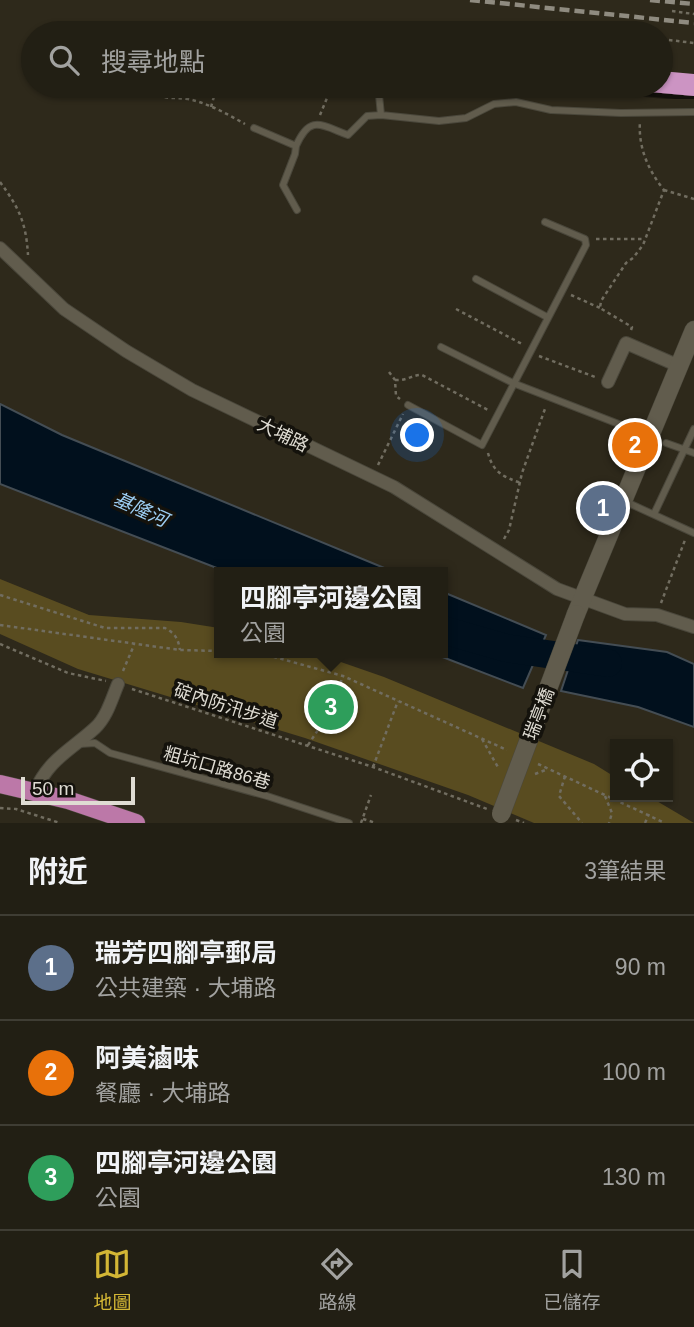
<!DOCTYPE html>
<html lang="zh-TW">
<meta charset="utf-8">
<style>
:root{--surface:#221f14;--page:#2e2c22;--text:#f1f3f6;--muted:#a2a2a0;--line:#3f3d34;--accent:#d3b635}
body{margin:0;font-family:Arial,"Noto Sans TC",sans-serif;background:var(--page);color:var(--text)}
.controls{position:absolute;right:21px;bottom:21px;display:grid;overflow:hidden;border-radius:0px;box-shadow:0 2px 5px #0004}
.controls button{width:63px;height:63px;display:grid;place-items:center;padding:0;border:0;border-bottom:2px solid var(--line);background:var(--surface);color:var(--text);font:35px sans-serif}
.scale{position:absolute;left:21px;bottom:18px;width:114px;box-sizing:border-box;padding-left:7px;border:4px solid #dfdcd3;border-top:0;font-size:19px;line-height:24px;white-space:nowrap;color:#dfdcd3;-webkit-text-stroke:5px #14120c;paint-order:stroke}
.you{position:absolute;left:418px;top:436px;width:24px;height:24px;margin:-18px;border:5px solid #fff;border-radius:50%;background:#1a73e8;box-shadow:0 0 0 10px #1a73e833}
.badge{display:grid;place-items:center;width:46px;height:46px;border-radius:50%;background:var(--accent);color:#fff;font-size:23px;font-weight:700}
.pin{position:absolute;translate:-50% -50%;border:4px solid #fff;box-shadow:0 2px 7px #0006}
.popup{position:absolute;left:214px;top:567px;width:234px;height:91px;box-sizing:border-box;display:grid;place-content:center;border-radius:0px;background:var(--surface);filter:drop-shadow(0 2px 5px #0005);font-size:23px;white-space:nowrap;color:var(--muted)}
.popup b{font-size:26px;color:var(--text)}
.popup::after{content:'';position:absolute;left:50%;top:100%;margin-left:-14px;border:14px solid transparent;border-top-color:var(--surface)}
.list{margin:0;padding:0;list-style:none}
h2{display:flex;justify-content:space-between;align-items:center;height:91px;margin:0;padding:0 28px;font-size:30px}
h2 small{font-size:23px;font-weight:400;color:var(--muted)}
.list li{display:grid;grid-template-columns:46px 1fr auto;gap:21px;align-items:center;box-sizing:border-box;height:105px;padding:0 28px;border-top:2px solid var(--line)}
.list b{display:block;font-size:26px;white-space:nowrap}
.list p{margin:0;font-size:23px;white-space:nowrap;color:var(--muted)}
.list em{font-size:23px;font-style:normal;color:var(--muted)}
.icon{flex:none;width:38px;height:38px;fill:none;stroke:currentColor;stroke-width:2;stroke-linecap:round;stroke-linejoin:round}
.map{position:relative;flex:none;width:694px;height:823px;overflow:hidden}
.search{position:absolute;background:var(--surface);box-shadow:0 2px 5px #0004;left:21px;right:21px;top:21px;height:77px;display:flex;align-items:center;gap:18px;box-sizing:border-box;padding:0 24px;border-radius:38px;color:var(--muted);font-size:26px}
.sheet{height:406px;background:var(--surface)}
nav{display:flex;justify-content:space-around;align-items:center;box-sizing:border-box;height:98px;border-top:2px solid var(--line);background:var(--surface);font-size:19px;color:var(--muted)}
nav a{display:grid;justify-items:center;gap:4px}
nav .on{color:var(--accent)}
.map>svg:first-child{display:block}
.green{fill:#594c20}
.water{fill:#01101d;stroke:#444d54;stroke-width:2}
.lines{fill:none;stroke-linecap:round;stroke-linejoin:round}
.river{stroke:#01101d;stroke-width:28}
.building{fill:#cc94c3;filter:url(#shadow)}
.lane-casing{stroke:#4a473b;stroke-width:8}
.street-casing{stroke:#4a473b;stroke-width:14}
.secondary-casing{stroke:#4a473b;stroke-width:19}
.primary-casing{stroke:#4a473b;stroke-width:19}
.path{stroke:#716d60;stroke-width:2.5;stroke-dasharray:3.5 3.5;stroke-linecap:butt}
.lane{stroke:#615c4d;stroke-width:6}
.street{stroke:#615c4d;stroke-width:12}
.secondary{stroke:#615c4d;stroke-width:18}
.primary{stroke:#bc78a8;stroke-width:18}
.rail{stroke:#8f8b80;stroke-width:4.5;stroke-dasharray:10 5;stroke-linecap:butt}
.secondary-bridge-casing{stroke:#4a473b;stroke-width:19;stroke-linecap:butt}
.secondary-bridge{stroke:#615c4d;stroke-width:18}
.labels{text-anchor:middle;stroke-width:7;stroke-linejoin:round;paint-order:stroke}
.street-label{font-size:18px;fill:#dfdcd3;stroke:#14120c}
.water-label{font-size:19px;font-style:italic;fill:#9dcef3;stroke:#14120c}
</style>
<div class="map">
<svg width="694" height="823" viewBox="0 0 694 823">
<defs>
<filter id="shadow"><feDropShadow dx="3" dy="5.5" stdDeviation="0" flood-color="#0009"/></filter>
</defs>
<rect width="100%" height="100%" fill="#2e291b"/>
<path class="green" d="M0,579L89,615L181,622L219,628V653H315L384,677L594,764L615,777V797H650L694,823H534L468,795L305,738L78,669L0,634Z"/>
<path class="water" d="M0,404L62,435L394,572H227L0,484Z
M443,592L546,635L523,688L432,653H443Z
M578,640L667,652L694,664V727L638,707L561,691Z"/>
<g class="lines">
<path class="river" d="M443,630L506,648L608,663"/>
</g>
<path class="building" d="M661,71L694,74V96L629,90L630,86H661Z"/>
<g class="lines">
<g class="lane-casing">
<path id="lane" d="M150,33L162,30L187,33
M375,86L379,95L381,115L439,121L466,118L494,104L516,102L551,110L621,113L694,112
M254,128L296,146C310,114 321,125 348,135L367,116L381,115
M296,146L295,154L283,185L297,210
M476,279L547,317
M441,347L513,383L647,435
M408,405L482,445L586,245L585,239L545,222
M666,443L694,453
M624,501L694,533
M654,514L694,429
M80,744L95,743L110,753L267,796L349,823"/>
</g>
<g class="street-casing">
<path id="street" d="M0,248L64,309L126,351L192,390L394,487L557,589L625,614L657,615L694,627
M608,382L626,343L679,366
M35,791C49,759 71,750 95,728C107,717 112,698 118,684"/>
</g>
<g class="secondary-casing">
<path id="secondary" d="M576,614L694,330"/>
</g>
<g class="primary-casing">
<path id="primary" d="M0,784L68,800L136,823"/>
</g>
<path class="path" d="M672,11L694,14
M669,40L694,43
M147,86C169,102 162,96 188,99C208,103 227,114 245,124
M211,107L217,86
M320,115L332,86
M0,182C19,208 26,222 28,255
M664,190L694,199
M596,239H645
M571,295L600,308
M456,309L522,344
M631,330L632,327L600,308L601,301L626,263L633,258L643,245L664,190C648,170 638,147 640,121
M539,356L595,377
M389,372L395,380L396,396L400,399
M395,380C407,381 414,374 422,375L490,411
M488,453C493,472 503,477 521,483
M378,465L403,414
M504,539L509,530L522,473L546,406
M0,595L105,628H165C176,634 178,639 180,650
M661,603L685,540
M0,625L180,650L219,651
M0,644L68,673L106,681
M260,653L343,676L507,750
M123,671L134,645
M132,689L373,767L487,809
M482,739L499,769
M308,745L330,712L343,676
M538,764L665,823
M373,767L398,701
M535,774L548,769
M565,776L559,796L582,823
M605,796L612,813L609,823
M0,808L16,809L60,823
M363,819L376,823
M516,820L524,823
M361,823L371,795
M645,823L649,814"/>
<use href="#lane" class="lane"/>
<use href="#street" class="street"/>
<use href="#secondary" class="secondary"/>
<use href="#primary" class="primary"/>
<path class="rail" d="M470,0L694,23
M650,0L694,4"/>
<g class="secondary-bridge-casing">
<path id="secondary-bridge" d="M501,814L576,614"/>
</g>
<use href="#secondary-bridge" class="secondary-bridge"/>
</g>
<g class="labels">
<g class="street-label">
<text transform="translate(283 435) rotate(26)" y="6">大埔路</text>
<text transform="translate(226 706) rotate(18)" y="6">碇內防汛步道</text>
<text transform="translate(539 714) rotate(-69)" y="6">瑞亭橋</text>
<text transform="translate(217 768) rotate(16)" y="6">粗坑口路86巷</text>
</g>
<g class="water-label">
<text transform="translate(141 509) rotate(24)" y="7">基隆河</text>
</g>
</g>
</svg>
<div class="controls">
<button><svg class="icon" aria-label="locate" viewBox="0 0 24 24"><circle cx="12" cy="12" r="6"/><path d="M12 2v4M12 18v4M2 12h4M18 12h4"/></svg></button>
</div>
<div class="scale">50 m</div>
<div class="you"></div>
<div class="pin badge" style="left:603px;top:508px;background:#5c6f8a">1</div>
<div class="pin badge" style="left:635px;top:445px;background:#e8710a">2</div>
<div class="pin badge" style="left:331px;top:707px;background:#2e9e5b">3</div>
<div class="popup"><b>四腳亭河邊公園</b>公園</div>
<div class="search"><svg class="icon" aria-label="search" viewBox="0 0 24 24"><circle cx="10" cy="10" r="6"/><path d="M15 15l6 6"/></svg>搜尋地點</div>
</div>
<section class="sheet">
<h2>附近<small>3筆結果</small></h2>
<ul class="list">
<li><span class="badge" style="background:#5c6f8a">1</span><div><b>瑞芳四腳亭郵局</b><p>公共建築 · 大埔路</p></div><em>90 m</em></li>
<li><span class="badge" style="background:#e8710a">2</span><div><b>阿美滷味</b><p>餐廳 · 大埔路</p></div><em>100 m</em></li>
<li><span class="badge" style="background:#2e9e5b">3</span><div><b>四腳亭河邊公園</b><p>公園</p></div><em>130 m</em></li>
</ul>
</section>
<nav>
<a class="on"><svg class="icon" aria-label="map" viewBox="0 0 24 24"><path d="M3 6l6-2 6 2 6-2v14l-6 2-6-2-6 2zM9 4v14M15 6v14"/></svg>地圖</a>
<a><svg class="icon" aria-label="directions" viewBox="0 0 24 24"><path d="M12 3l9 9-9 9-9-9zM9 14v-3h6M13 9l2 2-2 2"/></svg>路線</a>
<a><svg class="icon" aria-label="saved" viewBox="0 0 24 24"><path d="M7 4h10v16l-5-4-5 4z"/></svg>已儲存</a>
</nav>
